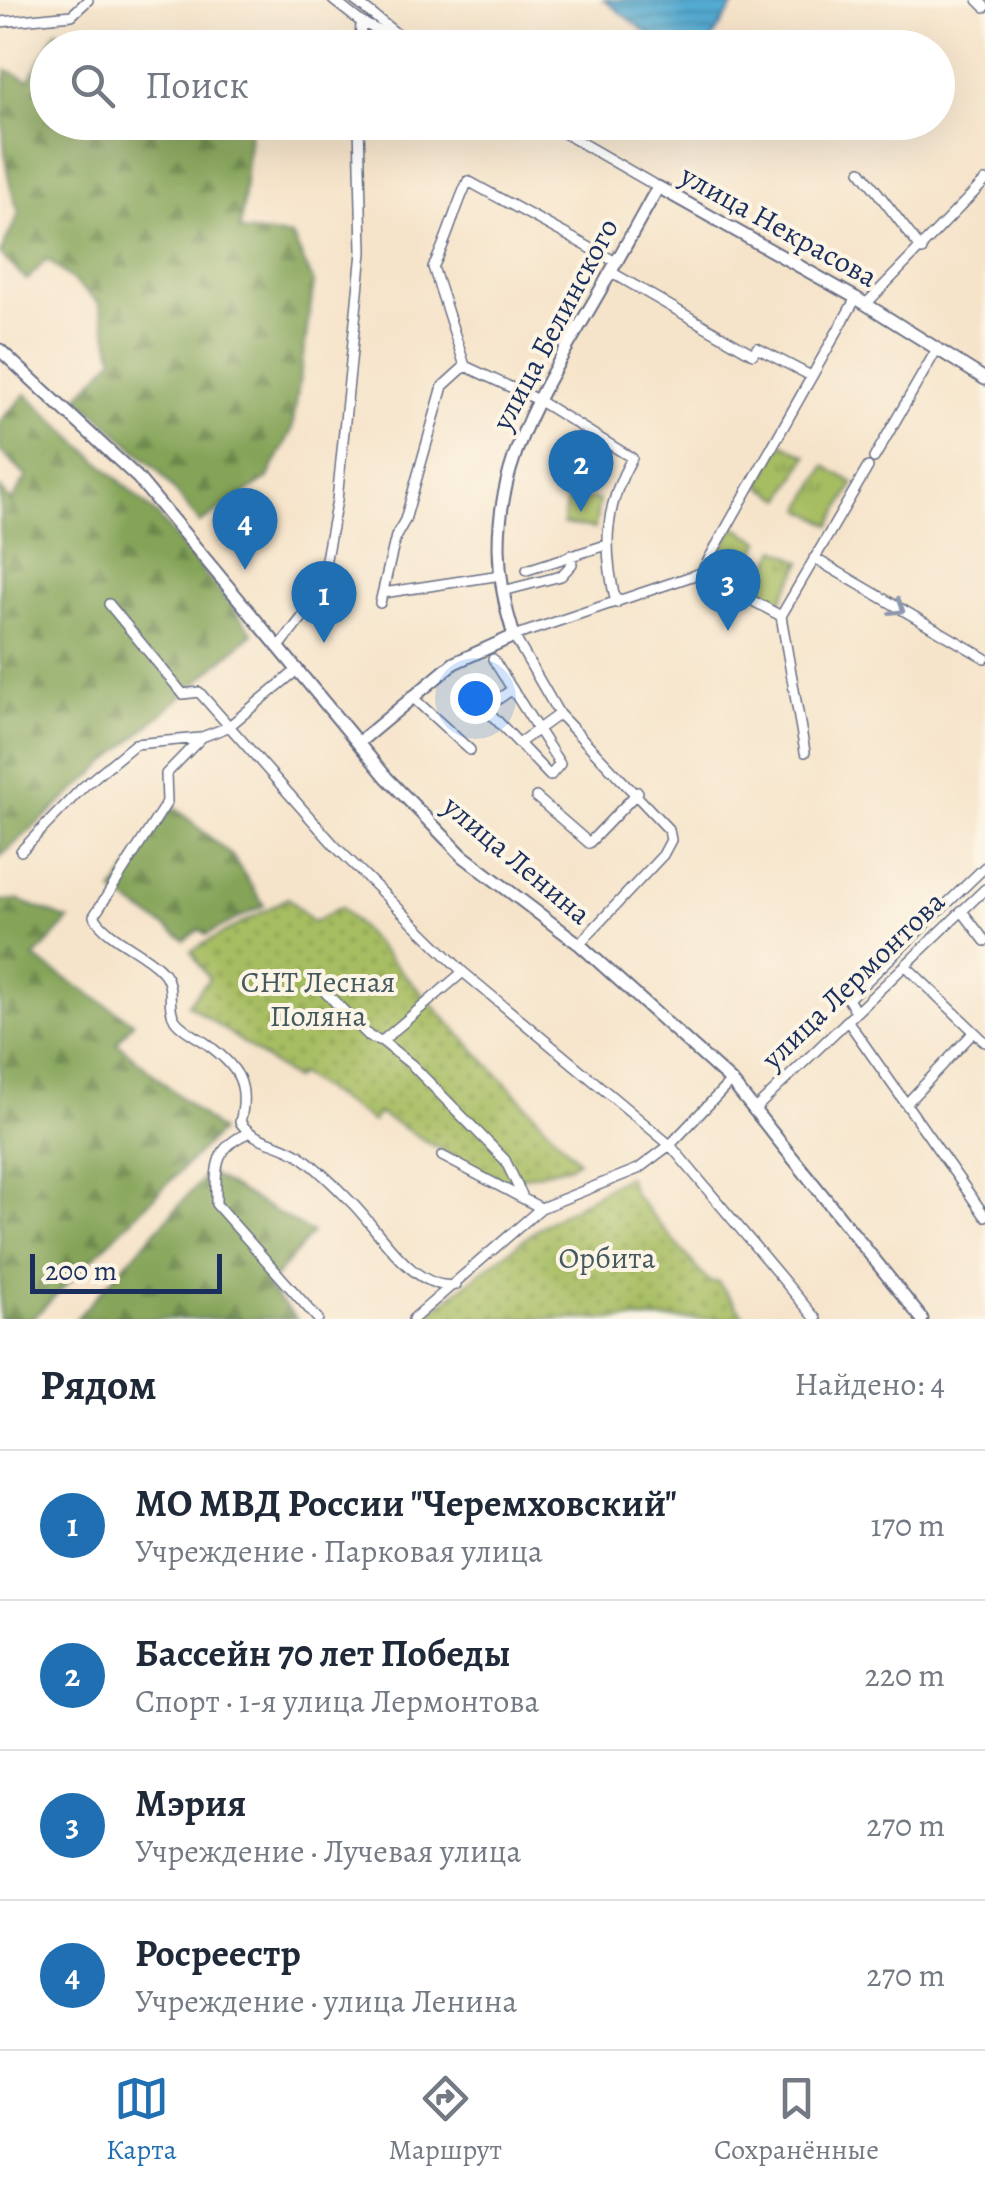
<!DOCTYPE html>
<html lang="ru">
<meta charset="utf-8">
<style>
:root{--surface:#fff;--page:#f2f2f3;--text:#1f2937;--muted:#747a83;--line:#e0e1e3;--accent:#1f6fb2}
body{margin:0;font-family:Alegreya,serif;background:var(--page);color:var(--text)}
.scale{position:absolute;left:30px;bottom:25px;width:192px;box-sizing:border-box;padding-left:10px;border:5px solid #1b2f5e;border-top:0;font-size:28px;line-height:35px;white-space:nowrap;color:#1b2f5e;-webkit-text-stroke:8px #fcf5e5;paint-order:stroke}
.you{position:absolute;left:475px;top:698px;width:35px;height:35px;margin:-25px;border:8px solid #fff;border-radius:50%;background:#1a73e8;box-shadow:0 0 0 15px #1a73e833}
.badge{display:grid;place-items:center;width:65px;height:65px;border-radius:50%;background:var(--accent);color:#fff;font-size:32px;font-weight:700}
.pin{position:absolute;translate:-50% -82px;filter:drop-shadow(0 2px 5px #0008)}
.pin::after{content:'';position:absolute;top:52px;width:35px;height:30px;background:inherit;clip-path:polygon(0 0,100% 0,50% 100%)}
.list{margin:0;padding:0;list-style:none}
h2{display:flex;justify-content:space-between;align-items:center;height:130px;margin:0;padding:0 40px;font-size:42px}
h2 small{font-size:32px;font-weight:400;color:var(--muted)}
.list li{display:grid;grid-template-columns:65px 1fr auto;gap:30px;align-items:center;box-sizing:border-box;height:150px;padding:0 40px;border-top:2px solid var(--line)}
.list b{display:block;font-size:38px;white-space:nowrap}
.list p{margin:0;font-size:32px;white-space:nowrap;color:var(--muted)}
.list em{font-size:32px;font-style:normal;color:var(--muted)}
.icon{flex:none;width:55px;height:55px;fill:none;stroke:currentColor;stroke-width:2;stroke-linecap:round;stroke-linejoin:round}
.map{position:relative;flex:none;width:985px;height:1319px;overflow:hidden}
.search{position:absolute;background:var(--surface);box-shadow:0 10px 40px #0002;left:30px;right:30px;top:30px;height:110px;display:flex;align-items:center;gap:25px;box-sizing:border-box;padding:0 35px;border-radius:55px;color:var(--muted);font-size:38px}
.sheet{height:730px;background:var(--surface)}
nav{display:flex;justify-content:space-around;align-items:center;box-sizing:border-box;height:140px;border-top:2px solid var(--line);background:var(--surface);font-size:28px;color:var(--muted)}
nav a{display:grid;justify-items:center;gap:5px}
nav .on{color:var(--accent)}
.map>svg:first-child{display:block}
.grass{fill:url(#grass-tufts);stroke:#617660;stroke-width:2.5}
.forest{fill:url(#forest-firs);stroke:#506a5b;stroke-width:2.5}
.garden{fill:url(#garden-dots);stroke:#617660;stroke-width:2.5}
.pitch{fill:#a7bd62;stroke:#617660;stroke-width:2.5}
.water{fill:url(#water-rules);stroke:#386e98;stroke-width:2.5}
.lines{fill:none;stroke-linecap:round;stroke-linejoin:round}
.minor-casing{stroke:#686e84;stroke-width:12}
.major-casing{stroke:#686e84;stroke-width:15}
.minor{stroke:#fff;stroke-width:9}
.major{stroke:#fff;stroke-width:11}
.oneway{stroke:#8d97ae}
.labels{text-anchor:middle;stroke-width:8;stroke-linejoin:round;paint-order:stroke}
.street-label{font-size:30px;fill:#1b2f5e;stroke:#fcf5e5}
.park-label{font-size:30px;fill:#455a5f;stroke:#fcf5e5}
</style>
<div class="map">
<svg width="985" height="1319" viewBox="0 0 985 1319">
<defs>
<pattern id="grass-tufts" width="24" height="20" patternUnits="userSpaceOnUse" patternTransform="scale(2.5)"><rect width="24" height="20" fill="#a7bd62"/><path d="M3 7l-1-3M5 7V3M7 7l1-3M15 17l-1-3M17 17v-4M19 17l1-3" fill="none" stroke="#879a54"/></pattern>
<pattern id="forest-firs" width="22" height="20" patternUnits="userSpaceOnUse" patternTransform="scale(2.5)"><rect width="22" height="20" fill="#85a458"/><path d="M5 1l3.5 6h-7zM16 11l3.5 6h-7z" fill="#6c864c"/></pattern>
<pattern id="garden-dots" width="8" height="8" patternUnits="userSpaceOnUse" patternTransform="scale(2.5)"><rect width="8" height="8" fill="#a7bd62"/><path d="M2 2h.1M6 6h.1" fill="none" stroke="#879a54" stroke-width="1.8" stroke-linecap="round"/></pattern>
<pattern id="water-rules" width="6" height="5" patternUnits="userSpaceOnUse" patternTransform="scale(2.5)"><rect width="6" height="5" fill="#55acd2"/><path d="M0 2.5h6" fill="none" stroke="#468cae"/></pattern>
</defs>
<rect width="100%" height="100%" fill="#fcf5e5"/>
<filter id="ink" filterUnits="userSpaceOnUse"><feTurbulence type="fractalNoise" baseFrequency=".01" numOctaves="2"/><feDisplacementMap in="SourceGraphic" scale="20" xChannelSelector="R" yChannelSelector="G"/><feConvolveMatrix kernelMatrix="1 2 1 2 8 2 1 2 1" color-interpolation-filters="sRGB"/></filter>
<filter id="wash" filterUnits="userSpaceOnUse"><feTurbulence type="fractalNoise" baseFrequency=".0048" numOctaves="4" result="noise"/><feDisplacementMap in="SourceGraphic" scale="40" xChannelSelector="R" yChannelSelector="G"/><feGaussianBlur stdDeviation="2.25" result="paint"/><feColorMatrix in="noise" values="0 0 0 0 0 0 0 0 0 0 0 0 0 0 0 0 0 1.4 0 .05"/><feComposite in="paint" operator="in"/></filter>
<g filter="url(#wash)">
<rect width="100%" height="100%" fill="#f6e4ca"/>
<path class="grass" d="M782,443L807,456L783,499L759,485Z
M825,466L854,483L831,525L802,509Z
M734,527L761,541L738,583L711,569Z
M777,549L802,562L779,604L755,592Z"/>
<path class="forest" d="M57,30L90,47L48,48V122L251,123L240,231L292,236L314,283L292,430L267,479L200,523L158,470L78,397L114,358L99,303L47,259L27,280L0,254L19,213C2,171 0,114 7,70L29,80Z
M26,394L159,517L253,633L0,857V488L11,502L27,477L0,451V421Z
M173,806L232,856L264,905L206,935L200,929L185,940L113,892Z
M18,900L69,920L34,958L133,1022L117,1043L220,1131L32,1319H0V901Z
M208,1173L312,1233L267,1287L297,1319H76Z"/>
<path class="garden" d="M288,898L313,922L341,907L578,1160L570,1166L498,1183L378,1113L373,1122L299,1074L294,1079L188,1004L209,979L191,951Z
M627,1176L634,1194L709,1282H718L746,1319H421L540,1227Z"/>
<path class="pitch" d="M567,495L599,500L595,529L563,524Z"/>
<path class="water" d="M604,0H737L707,47H665Z"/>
</g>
<g filter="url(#ink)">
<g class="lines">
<g class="minor-casing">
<path id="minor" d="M333,0L361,22L412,47
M354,0L407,42
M978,0L985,7
M0,22L72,15L88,0
M360,48L361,22
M545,122L658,187
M861,171L922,250
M616,262L468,181C454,210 448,239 433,267L465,366L536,399L632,458C604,507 603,549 616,603
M611,272L753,354L757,348L811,376
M866,304L985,181
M874,458L937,349
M814,558L985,658
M527,570L606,545
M701,573L781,616
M503,591L561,576L572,564L571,555
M383,593L501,575
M380,603L396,536L405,520L443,386L465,366
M109,604L183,694L199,692L335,846L463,972L670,1145L816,1319
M781,616L868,467
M781,616L805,752
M279,647L319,596L337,500L362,252L359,122
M493,659L560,764L550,776L485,708L510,691
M297,670L228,727L202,737L166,774L167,802L94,916C109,940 142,950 161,970C177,986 165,1005 175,1020C183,1031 197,1036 207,1044C238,1067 250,1084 240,1122C255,1143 277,1141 299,1155C318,1168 335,1186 351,1202C378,1228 413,1292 456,1285
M411,696L470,750
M519,743L559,714
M536,797L589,843L638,792
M21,851L83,787L135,744L200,738
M962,911L985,941
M579,944L663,855L671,840L669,830L559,714L514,636L701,573L856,298
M906,966L985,1042
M326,993L370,1037L382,1041L463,972
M856,1012L848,999L985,867
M847,1020L985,1216
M382,1041L412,1065L505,1160L522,1195
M906,1104L973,1033
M756,1108L985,889
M248,1133C213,1148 216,1168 216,1204L318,1319
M442,1156L541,1208
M413,1319L541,1208L638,1169L670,1145L731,1081"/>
</g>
<g class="major-casing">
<path id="major" d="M0,350L138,478L387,778L463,856L579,944L731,1081L922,1319
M358,743L454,663L514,636C474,511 520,426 583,320C609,276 633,232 658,187L856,298L985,379"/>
</g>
<use href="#minor" class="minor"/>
<use href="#major" class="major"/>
</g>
<defs><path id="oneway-chevron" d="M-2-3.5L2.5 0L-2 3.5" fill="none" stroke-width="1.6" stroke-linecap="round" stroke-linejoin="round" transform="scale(2.5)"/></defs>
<use class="oneway" href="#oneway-chevron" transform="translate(898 608) rotate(31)"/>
</g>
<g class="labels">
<g class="street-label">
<text transform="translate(779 226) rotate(29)" y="10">улица Некрасова</text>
<text transform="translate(555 324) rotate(-62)" y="10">улица Белинского</text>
<text transform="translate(517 860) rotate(40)" y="10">улица Ленина</text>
<text transform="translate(853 980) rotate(-44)" y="10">улица Лермонтова</text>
</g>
<g class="park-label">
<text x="318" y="992">СНТ Лесная<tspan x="318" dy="34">Поляна</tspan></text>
<text x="607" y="1268">Орбита</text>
</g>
</g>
</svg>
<div class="scale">200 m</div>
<div class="you"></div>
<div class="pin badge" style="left:324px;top:643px">1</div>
<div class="pin badge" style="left:581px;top:512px">2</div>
<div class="pin badge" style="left:728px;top:631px">3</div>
<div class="pin badge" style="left:245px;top:570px">4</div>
<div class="search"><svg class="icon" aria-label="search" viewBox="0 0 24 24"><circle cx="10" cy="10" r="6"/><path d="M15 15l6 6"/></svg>Поиск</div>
</div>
<section class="sheet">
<h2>Рядом<small>Найдено: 4</small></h2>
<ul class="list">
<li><span class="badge">1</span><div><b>МО МВД России &quot;Черемховский&quot;</b><p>Учреждение · Парковая улица</p></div><em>170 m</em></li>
<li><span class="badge">2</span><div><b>Бассейн 70 лет Победы</b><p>Спорт · 1-я улица Лермонтова</p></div><em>220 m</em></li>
<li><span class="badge">3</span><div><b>Мэрия</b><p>Учреждение · Лучевая улица</p></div><em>270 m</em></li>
<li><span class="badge">4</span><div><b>Росреестр</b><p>Учреждение · улица Ленина</p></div><em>270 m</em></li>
</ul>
</section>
<nav>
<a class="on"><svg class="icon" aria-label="map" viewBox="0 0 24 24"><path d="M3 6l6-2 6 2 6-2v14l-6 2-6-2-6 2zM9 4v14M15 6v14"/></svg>Карта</a>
<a><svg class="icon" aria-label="directions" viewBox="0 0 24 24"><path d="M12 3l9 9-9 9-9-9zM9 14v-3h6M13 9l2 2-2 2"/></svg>Маршрут</a>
<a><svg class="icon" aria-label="saved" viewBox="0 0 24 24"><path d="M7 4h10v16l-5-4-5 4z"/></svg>Сохранённые</a>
</nav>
